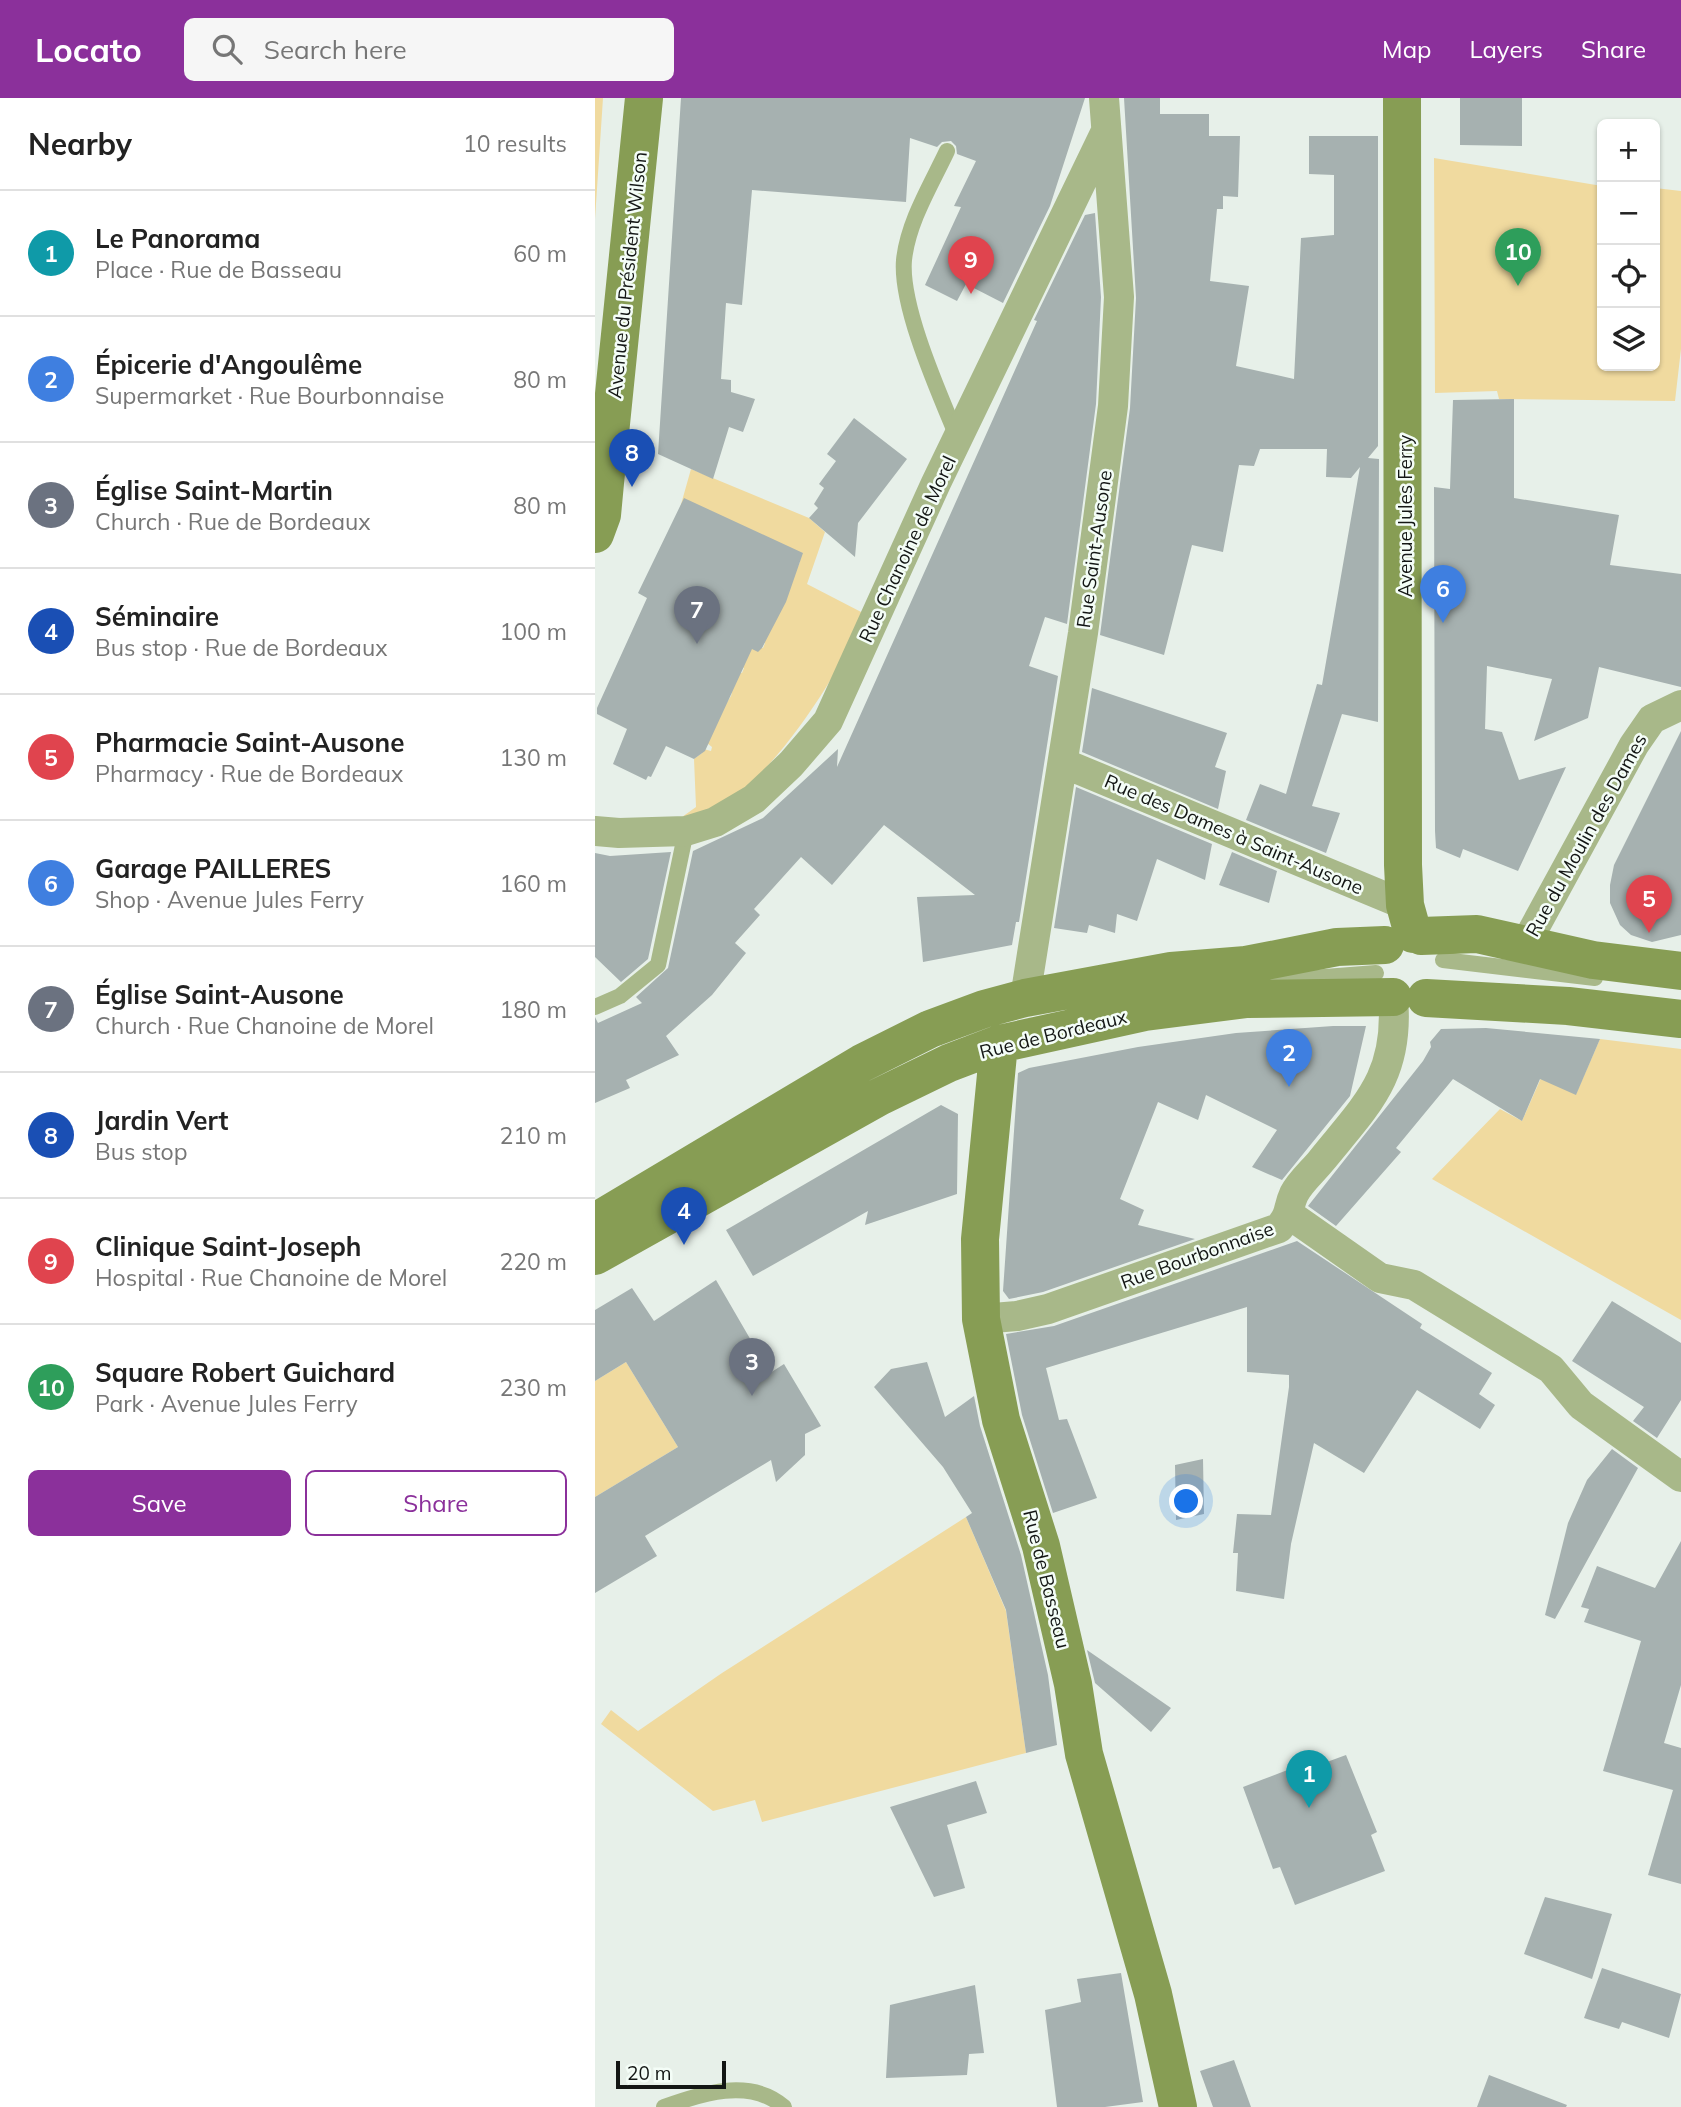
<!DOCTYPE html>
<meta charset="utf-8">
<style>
:root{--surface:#fff;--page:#f6f6f6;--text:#222;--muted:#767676;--line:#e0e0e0;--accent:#8b309b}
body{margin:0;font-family:Mulish,sans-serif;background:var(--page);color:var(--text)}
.controls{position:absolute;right:21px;top:21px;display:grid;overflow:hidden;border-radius:10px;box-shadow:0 2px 5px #0004}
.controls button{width:63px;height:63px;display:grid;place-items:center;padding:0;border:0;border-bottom:2px solid var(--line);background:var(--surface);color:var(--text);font:35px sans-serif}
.scale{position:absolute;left:21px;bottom:18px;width:110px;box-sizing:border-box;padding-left:7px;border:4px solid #131614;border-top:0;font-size:19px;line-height:24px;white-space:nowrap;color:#131614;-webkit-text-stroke:5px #f4fdf7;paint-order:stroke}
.you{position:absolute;left:592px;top:1404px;width:24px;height:24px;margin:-18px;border:5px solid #fff;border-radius:50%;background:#1a73e8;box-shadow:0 0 0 10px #1a73e833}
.badge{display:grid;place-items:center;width:46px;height:46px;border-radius:50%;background:var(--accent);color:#fff;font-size:23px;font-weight:700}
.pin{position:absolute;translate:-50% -58px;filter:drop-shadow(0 2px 4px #0008)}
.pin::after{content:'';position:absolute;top:37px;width:24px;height:21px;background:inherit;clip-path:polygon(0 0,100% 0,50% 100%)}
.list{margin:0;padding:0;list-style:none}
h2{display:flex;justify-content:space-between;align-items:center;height:91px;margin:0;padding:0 28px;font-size:30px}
h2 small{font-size:23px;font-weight:400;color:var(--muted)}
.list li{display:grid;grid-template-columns:46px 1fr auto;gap:21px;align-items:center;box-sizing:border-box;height:126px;padding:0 28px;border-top:2px solid var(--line)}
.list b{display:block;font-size:26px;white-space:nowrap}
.list p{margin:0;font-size:23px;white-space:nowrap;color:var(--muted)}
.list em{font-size:23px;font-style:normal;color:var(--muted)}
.actions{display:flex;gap:14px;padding:21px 28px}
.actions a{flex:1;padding:16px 0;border:2px solid var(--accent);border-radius:10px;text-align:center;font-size:24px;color:var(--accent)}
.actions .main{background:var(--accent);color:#fff}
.icon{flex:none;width:38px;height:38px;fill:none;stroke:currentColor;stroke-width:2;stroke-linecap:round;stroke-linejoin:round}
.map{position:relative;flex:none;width:1086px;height:2009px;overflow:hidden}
header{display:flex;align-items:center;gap:42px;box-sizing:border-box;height:98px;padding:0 35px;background:var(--accent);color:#fff}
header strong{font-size:33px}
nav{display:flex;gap:38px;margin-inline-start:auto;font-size:24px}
.search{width:490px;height:63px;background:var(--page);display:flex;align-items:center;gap:18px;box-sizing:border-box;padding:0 24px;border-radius:10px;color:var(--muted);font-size:26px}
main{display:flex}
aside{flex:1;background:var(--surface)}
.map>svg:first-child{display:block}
.green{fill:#f0da9f}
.building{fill:#a6b1b0}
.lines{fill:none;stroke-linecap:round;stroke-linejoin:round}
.lane{stroke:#a8b889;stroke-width:16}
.street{stroke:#a8b889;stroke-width:30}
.secondary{stroke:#879d54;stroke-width:38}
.labels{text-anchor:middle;stroke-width:5;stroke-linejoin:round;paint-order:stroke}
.street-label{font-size:19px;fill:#131614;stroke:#f4fdf7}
</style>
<header>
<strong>Locato</strong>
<div class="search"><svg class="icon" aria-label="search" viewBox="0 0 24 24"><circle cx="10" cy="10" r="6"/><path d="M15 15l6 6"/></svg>Search here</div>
<nav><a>Map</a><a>Layers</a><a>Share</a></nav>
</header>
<main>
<aside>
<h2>Nearby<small>10 results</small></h2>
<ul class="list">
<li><span class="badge" style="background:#0f9aa8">1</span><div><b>Le Panorama</b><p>Place · Rue de Basseau</p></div><em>60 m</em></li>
<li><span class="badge" style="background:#3f7fe0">2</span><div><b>Épicerie d'Angoulême</b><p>Supermarket · Rue Bourbonnaise</p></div><em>80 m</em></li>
<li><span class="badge" style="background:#6b7280">3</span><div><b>Église Saint-Martin</b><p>Church · Rue de Bordeaux</p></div><em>80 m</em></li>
<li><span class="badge" style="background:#1a4fb4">4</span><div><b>Séminaire</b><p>Bus stop · Rue de Bordeaux</p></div><em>100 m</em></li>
<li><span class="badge" style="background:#e0444e">5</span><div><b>Pharmacie Saint-Ausone</b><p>Pharmacy · Rue de Bordeaux</p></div><em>130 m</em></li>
<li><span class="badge" style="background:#3f7fe0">6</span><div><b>Garage PAILLERES</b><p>Shop · Avenue Jules Ferry</p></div><em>160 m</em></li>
<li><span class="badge" style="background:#6b7280">7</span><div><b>Église Saint-Ausone</b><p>Church · Rue Chanoine de Morel</p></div><em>180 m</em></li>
<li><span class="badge" style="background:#1a4fb4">8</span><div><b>Jardin Vert</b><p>Bus stop</p></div><em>210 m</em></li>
<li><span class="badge" style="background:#e0444e">9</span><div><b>Clinique Saint-Joseph</b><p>Hospital · Rue Chanoine de Morel</p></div><em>220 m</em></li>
<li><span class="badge" style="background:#2e9e5b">10</span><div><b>Square Robert Guichard</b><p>Park · Avenue Jules Ferry</p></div><em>230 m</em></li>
</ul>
<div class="actions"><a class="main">Save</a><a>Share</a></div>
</aside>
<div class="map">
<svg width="1086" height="2009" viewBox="0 0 1086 2009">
<rect width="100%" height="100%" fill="#e7f0e9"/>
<path class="green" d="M0,0H8L0,121Z
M839,60L1007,88V268H1060V90L1086,93V251L1080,303L904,301L902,293L840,295Z
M96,371L214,420L230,434L212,486L270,516C244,577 178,681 118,714C110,718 96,718 87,719L101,709L99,661L107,655L105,650L116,653L117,649L108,642L136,598L142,573L147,575L149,570L145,568L154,549L168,550L170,545L168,544L205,464L85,410Z
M1005,941L1086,951V1222L837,1081L905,1011L927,1023L946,980L981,996Z
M31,1264L83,1349L0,1399V1283Z
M371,1419L411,1513L431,1655L167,1724L160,1702L118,1713L6,1626L16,1612L43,1633L127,1575Z"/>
<path class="building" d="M86,0H490L455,108L408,205L371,186L362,203L330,187L366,109L359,108L381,63L362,56L361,48L356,43L347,44L342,49L315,40L311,104L157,92L147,207L131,205L126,281L136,282V294L160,301L148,334L134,329L118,381L63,356Z
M529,0H565V16H614V38H645L643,99L628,98V111H622L615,183L654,188L641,268L699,281L706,140L739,137V77L714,76V38H783V348L773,360L784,361L783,624L747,616L717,708L745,715L731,755L651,722L665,686L691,696L722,586L727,587L765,369L756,380L731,379L732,351H665L659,368L644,367L628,454L597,447L569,557L505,537L535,310L541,200Z
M865,0H927V48L865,47Z
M500,115L506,199L501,306L472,526L450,519L434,568L463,578L424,824H421L417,847L328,864L322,799L380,797L289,727L237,787L206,759L159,811L165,817L140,845L151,855L117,897L71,938L84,957L31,982L35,990L0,1005V919L3,925L47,905L41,899L73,870L98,753L168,720L243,651L242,669L442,223L439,222L490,117Z
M919,301V400L1024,417L1015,467L1086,476V589L1004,569L993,620L939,643L957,581L892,568L890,631L907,634L924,682L971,669L923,773L868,751L865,760L841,750L840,733L839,389L855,391L858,302Z
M259,320L312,361L263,425L260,459L214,420L223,410L219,406L229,390L224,386L241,363L232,356Z
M89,400L208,455L191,504L167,550L163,554L157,551L110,653L99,661L71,648L56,679L53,678L51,682L18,666L32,631L2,616V610L52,500L43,495Z
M497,590L632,635L620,669L631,673L623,711L487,654Z
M1086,633V837L1057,844L1036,837L1025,827L1015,805V787L1019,767Z
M481,689L617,746L610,782L562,761L542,823L522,816L520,835L494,827L492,835L459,830Z
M76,754L53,861L26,884L0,859V755L15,758Z
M637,754L682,773L674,805L624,787Z
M738,928H771L755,998L687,1082L657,1069L682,1032L611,997L603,1022L563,1004L525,1101L549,1112L543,1127L600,1141L448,1194L414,1201L408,1193L423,975L434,970L543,949L641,935Z
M891,930L1005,941L981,997L945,981L927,1023L858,981L801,1050L806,1054L741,1128L713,1108L828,963L836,949L835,944L846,931Z
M346,1007L363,1016L362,1096L270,1127L273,1113L158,1178L131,1132Z
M702,1143L827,1226L825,1230L897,1275L884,1296L900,1307L885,1331L822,1292L769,1375L719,1345L696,1446L689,1501L641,1493L643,1455H638L642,1416L676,1417L694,1289V1277L652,1274V1209L451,1270L464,1322L472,1321L502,1400L458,1415L427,1317L411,1236L459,1228Z
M121,1182L175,1275L189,1266L226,1328L210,1336V1357L181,1384L176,1362L50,1438L62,1458L0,1495V1399L83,1349L31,1264L0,1283V1212L37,1190L59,1223Z
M1017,1203L1086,1245V1302L1062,1340L1038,1323L1049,1309L977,1263Z
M332,1264L350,1319L379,1298L385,1328L426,1457L453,1577L462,1647L431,1655L411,1512L371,1419L377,1415L348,1369L279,1289L296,1271Z
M1017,1351L1043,1370L960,1521L950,1517L973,1425L992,1382Z
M608,1361L609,1416L581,1422L580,1367Z
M1086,1443V1587L1069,1645L1086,1650V1786L1053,1777L1078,1692L1008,1673L1046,1543L989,1524L994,1511L986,1509L1002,1468L1060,1490Z
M492,1552L576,1610L556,1634L500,1585Z
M751,1657L782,1734L776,1737L790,1773L700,1807L685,1769L678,1771L648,1689L708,1666L710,1672Z
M381,1683L392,1715L352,1727L370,1790L339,1799L295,1709Z
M950,1799L1017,1816L997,1881L929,1856Z
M1007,1870L1086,1896L1074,1940L1027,1924L1024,1931L989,1920Z
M526,1875L548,2004L510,2009H462L450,1912L486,1904L482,1881Z
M380,1887L389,1955L374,1956L372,1977L291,1980L295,1907Z
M639,1962L656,2009H618L605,1973Z
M894,1977L972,2007L971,2009H882Z"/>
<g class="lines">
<path class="lane" d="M352,53C336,87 313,124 309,162C305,209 345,297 363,341
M848,862L1000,880
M665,884L781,875
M0,909L25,898L63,867L91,733
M69,2009C105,1996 155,1979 189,2009"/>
<path class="street" d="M468,665L810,807
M0,733L24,735L91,733L120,724L159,701L196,666L233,623L341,385L511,33
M931,845L1039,647L1057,621L1086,607
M430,900L488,535L518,308L524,199L509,0
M695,1117L785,1180L819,1187L956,1271L986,1307L1086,1379
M386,1221L422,1218L453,1211L684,1130C697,1114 692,1111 699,1096C705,1084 718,1073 726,1063C772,1006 805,978 798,899"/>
<path class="secondary" d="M807,0L808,767L810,807L818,836
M0,436L7,417L10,385L49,0
M826,838L882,836L998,862L1086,873
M831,900L973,908L1086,921
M404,946L385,1141L386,1221L406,1322L446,1448L478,1586L489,1656L558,1896L583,2009
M0,1124L267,965L335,931L389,911L430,900L576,873L651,867L742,849L790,847
M0,1158L284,999L354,965L404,946L550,914L652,901L798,899"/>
</g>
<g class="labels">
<g class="street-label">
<text transform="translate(32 177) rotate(-84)" y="7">Avenue du Président Wilson</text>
<text transform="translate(810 418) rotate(-90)" y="7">Avenue Jules Ferry</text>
<text transform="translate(312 451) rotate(-65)" y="7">Rue Chanoine de Morel</text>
<text transform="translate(499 451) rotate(-82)" y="7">Rue Saint-Ausone</text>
<text transform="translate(639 736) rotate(23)" y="7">Rue des Dames à Saint-Ausone</text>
<text transform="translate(991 737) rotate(-61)" y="7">Rue du Moulin des Dames</text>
<text transform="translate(458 936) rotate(-14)" y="7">Rue de Bordeaux</text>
<text transform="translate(602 1157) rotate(-20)" y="7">Rue Bourbonnaise</text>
<text transform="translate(452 1481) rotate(76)" y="7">Rue de Basseau</text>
</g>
</g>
</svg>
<div class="controls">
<button>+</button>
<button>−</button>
<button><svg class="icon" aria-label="locate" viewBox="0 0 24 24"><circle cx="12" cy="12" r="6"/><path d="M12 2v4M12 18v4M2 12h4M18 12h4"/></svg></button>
<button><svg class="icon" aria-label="layers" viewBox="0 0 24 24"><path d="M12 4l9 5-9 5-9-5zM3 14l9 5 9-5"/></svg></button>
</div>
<div class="scale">20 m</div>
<div class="you"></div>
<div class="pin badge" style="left:714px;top:1710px;background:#0f9aa8">1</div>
<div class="pin badge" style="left:694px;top:989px;background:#3f7fe0">2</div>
<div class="pin badge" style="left:157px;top:1298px;background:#6b7280">3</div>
<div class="pin badge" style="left:89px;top:1147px;background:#1a4fb4">4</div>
<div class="pin badge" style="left:1054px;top:835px;background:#e0444e">5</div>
<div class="pin badge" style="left:848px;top:525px;background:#3f7fe0">6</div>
<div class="pin badge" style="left:102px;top:546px;background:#6b7280">7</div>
<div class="pin badge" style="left:37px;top:389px;background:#1a4fb4">8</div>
<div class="pin badge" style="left:376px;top:196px;background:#e0444e">9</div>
<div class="pin badge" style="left:923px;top:188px;background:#2e9e5b">10</div>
</div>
</main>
